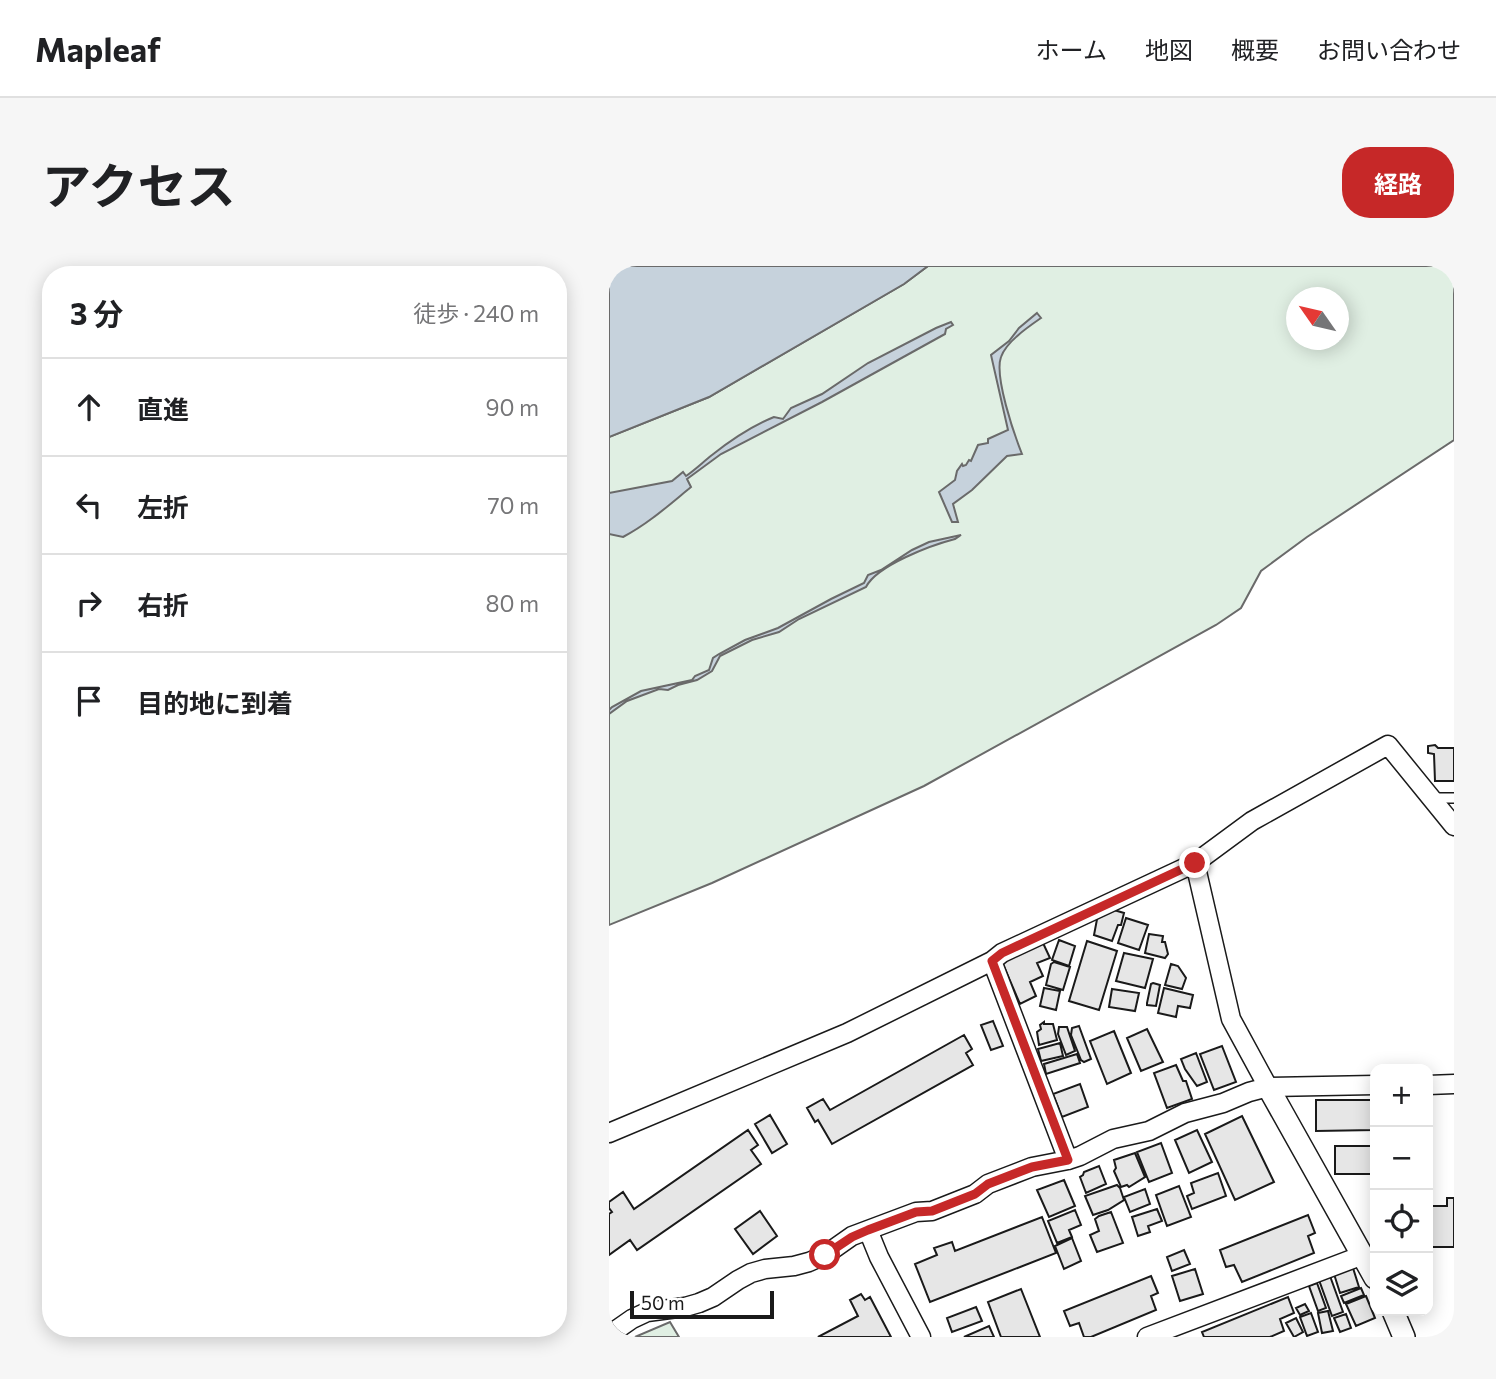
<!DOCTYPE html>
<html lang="ja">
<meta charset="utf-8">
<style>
:root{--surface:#fff;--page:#f6f6f6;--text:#202124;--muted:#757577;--line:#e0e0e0;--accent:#c62828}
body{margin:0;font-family:Commissioner,"Noto Sans JP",sans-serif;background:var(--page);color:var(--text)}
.controls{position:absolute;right:21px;bottom:21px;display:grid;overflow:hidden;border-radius:14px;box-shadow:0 4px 18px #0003}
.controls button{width:63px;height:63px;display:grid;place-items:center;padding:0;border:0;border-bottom:2px solid var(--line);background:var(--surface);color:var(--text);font:35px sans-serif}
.compass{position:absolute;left:677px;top:21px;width:63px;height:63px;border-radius:50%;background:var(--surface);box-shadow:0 4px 18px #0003;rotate:304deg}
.scale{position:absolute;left:21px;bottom:18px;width:144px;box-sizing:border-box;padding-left:7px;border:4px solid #1a1a1a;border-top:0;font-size:19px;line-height:24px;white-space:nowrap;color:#1a1a1a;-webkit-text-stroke:5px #fff;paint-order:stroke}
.stop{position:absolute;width:21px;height:21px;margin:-16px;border:5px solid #c62828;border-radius:50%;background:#fff}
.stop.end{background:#c62828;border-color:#fff;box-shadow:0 2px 7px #0008}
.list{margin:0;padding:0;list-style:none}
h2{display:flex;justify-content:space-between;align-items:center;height:91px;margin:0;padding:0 28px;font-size:30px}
h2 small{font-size:23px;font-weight:400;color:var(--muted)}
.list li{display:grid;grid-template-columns:46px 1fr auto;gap:21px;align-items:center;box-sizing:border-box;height:98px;padding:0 28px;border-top:2px solid var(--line)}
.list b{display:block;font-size:26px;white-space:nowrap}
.list em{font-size:23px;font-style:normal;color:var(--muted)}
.icon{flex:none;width:38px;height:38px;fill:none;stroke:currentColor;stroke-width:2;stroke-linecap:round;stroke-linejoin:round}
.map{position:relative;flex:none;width:845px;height:1071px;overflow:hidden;border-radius:28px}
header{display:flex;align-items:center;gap:42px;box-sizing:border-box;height:98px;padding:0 35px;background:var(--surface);border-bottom:2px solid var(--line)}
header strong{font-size:33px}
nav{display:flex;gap:38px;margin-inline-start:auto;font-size:24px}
.intro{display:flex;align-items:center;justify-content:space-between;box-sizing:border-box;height:168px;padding:0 42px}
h1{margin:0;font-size:49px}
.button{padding:18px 32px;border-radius:28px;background:var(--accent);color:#fff;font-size:24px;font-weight:700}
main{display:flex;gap:42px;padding:0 42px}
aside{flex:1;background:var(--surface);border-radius:28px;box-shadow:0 4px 18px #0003}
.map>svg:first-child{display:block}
.green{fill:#e0efe3;stroke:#6a6a6a;stroke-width:2;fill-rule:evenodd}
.water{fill:#c6d2dc;stroke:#6a6a6a;stroke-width:2}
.building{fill:#e6e6e6;stroke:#1a1a1a;stroke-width:2}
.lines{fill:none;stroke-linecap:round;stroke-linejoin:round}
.service-casing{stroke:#1a1a1a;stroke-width:12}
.minor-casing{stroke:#1a1a1a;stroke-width:21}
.tertiary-casing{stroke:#1a1a1a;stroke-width:24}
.service{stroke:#fff;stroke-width:9}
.minor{stroke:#fff;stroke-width:18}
.tertiary{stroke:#fff;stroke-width:21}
.route{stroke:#c62828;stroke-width:9}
</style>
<header>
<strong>Mapleaf</strong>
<nav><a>ホーム</a><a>地図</a><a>概要</a><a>お問い合わせ</a></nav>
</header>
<div class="intro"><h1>アクセス</h1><a class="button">経路</a></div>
<main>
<aside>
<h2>3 分<small>徒歩 · 240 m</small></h2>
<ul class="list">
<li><svg class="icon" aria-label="ahead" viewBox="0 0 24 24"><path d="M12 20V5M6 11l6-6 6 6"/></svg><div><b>直進</b></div><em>90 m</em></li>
<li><svg class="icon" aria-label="left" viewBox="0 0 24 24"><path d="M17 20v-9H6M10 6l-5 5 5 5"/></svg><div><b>左折</b></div><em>70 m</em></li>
<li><svg class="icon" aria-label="right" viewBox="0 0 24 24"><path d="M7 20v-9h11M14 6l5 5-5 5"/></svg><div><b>右折</b></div><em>80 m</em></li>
<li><svg class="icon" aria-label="arrive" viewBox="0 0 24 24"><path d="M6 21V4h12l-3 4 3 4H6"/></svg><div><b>目的地に到着</b></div></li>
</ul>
</aside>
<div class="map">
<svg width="845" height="1071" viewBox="0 0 845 1071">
<rect width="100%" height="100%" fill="#fff"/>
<path class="green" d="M319,0H845V174L698,271L652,305L632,342L607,359L315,520L103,617L0,659V171L100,131L295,18ZM688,32H730V74H688Z
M61,1056L70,1071H26Z"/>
<path class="water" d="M0,0H319L295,18L100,131L0,171Z
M428,47L432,52C419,61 397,76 392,91C385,110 405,168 413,188L398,190L363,224L344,238L349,256H343L330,226L346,214L348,205L353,198L354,200L357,199L360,194L362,195L369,179L379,177V173L399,164L382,89L400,75L410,62Z
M342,56L344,59L337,63L336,68L213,136L112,188L78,213L82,221C60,239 39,258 14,271L0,268V227L63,215L74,206L77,210C87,203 94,196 103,189C122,174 143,160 165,151L174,153L182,142L213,128L259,97L327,62Z
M352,269L346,273C323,279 268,299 257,321L190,353L170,366L143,374L111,390L103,405L88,414L69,419L59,424L50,423L18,435L0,448V444L3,441L32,425L83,414L86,410L100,404L104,392L110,388L136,374L169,362L222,333L255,317L259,309L272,304L303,284L320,276Z"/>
<path class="building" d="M826,479L829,482H845V515H826L825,488L819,487V480Z
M495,641L515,647L512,659H509L503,675L485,669L489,648Z
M517,652L539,659L530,684L509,677Z
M540,668L554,670L553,676H556L559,688L556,692L536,687Z
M450,674L466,680L460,700L443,694Z
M478,675L508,685L490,744L460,735Z
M434,677L441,692L428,697L434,710L421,716L427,730L411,738L393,696Z
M515,687L544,693L536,722L507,715Z
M445,696L461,701L454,724L437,719L442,698Z
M562,698L569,700L577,712L573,723L556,719Z
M544,717L551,719L547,740L538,739V737L542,718Z
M435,722L451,725L447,744L431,740Z
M555,722L584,729L581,742L569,740L567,751L549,747Z
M503,723L530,727L526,745L500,741Z
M384,755L394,780L382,784L372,759Z
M435,756V758H444L448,774L430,779L428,766L432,763L431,759Z
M470,760L482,793L475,796L472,794L462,769L463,762Z
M450,761H458L466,785L457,789L449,768Z
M538,763L554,796L532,805L518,772Z
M505,765L522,807L498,818L481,775Z
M355,769L363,783L357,787L364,799L223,878L209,854L206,856L198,842L214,833L221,844Z
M451,777L454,790L432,795L429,783Z
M613,780L627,816L605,824L591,788Z
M587,787L598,816L588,820L576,803L572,793Z
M468,788L471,797L437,808L435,798Z
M567,799L574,815H577L583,833L558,842L545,807Z
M471,818L479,841L453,851L444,828Z
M707,834H766V864L707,865Z
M161,849L178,878L163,887L146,858Z
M633,850L665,916L626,934L596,868Z
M139,864L149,879L142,884L152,898L28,984L21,974L0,989V948L3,946L0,942V936L14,926L25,943Z
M588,864L603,896L580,907L566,874Z
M552,877L563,907L540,916L528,886Z
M726,880H766V908H726Z
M526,887L536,911L520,921L518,919L512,921L505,905L507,902L505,894Z
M490,900L497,918L477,927L471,911L474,909L475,906Z
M609,907L617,930L583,943L578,930L585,927L582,917Z
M455,914L466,940L440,951L428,924Z
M508,919L511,922L515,934L499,944L484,949L476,930Z
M570,920L582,951L558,960L547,929Z
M536,923L541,938L521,946L515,931Z
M838,932H845V981H819V940H838Z
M548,943L553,955L539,960L541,966L529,970L523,951Z
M466,944L472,959L460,964L463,971L448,977L439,955Z
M151,945L168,970L144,988L126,963Z
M502,946L514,977L488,986L481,969L490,965L486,953L490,950Z
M699,949L706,967L699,970L705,987L633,1016L625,999L617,1001L611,984Z
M433,951L447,987L321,1036L306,998L328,989L325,982L343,976L346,985Z
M463,972L472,995L455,1003L446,980Z
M575,984L581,998L563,1005L558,991Z
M744,1002L750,1021L731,1027L725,1008Z
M586,1003L594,1028L571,1035L563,1010Z
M542,1010L549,1027L542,1030L547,1044L482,1071H475L470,1057L461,1060L455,1045Z
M721,1010L734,1046L723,1050L710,1014Z
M708,1017L717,1042L709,1045L700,1020Z
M752,1022L755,1029L735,1037L732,1030Z
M412,1023L431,1071H392L379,1036Z
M252,1028L256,1034L261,1031L282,1071H209L249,1050L241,1034Z
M757,1030L766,1052L747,1060L737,1038Z
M679,1031L685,1047L671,1053L675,1065L661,1071H595L593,1066Z
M696,1038L700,1045L691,1049L687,1042Z
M367,1041L373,1055L343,1066L338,1052Z
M719,1045L724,1065L713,1067L709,1047Z
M702,1047L709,1066L698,1070L691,1051Z
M737,1048L742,1062L731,1066L725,1052Z
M687,1052L694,1066L685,1071L677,1057Z
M380,1060L385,1071H355Z"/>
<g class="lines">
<g class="service-casing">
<path id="service" d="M822,532H845"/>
</g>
<g class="minor-casing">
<path id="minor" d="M586,597L622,753L659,821
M383,695L459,894
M819,819L845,818
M0,867L238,767L383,695L393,687L586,597L643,555L779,479L845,560
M259,964L270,991L312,1071
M0,1069L23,1053L38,1046L76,1041L90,1037L104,1031L129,1014L142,1007L156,1003L185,1000L200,996L216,989L243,970L307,946L323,945L366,928L379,918L423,901L459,894L471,890L504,873L540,865L576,847L614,837L640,826L659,821L766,819
M538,1071L754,989"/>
</g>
<g class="tertiary-casing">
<path id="tertiary" d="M659,821L766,1012
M784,1045L795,1071"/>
</g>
<use href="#service" class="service"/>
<use href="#minor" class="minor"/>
<use href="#tertiary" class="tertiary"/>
</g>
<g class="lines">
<path class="route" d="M216,989L243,971L259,964L307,946L323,945L366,928L379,918L423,901L459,894L383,695L393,687L586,597"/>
</g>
</svg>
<div class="controls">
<button>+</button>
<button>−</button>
<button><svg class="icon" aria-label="locate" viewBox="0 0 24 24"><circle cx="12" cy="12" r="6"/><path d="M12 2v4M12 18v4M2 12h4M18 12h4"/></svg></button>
<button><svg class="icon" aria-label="layers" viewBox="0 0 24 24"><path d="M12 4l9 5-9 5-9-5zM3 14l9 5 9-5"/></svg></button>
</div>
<svg class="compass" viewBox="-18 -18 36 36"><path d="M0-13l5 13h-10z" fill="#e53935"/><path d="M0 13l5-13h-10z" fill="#757577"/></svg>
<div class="scale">50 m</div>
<div class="stop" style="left:216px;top:989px"></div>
<div class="stop end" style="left:586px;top:597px"></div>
</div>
</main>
